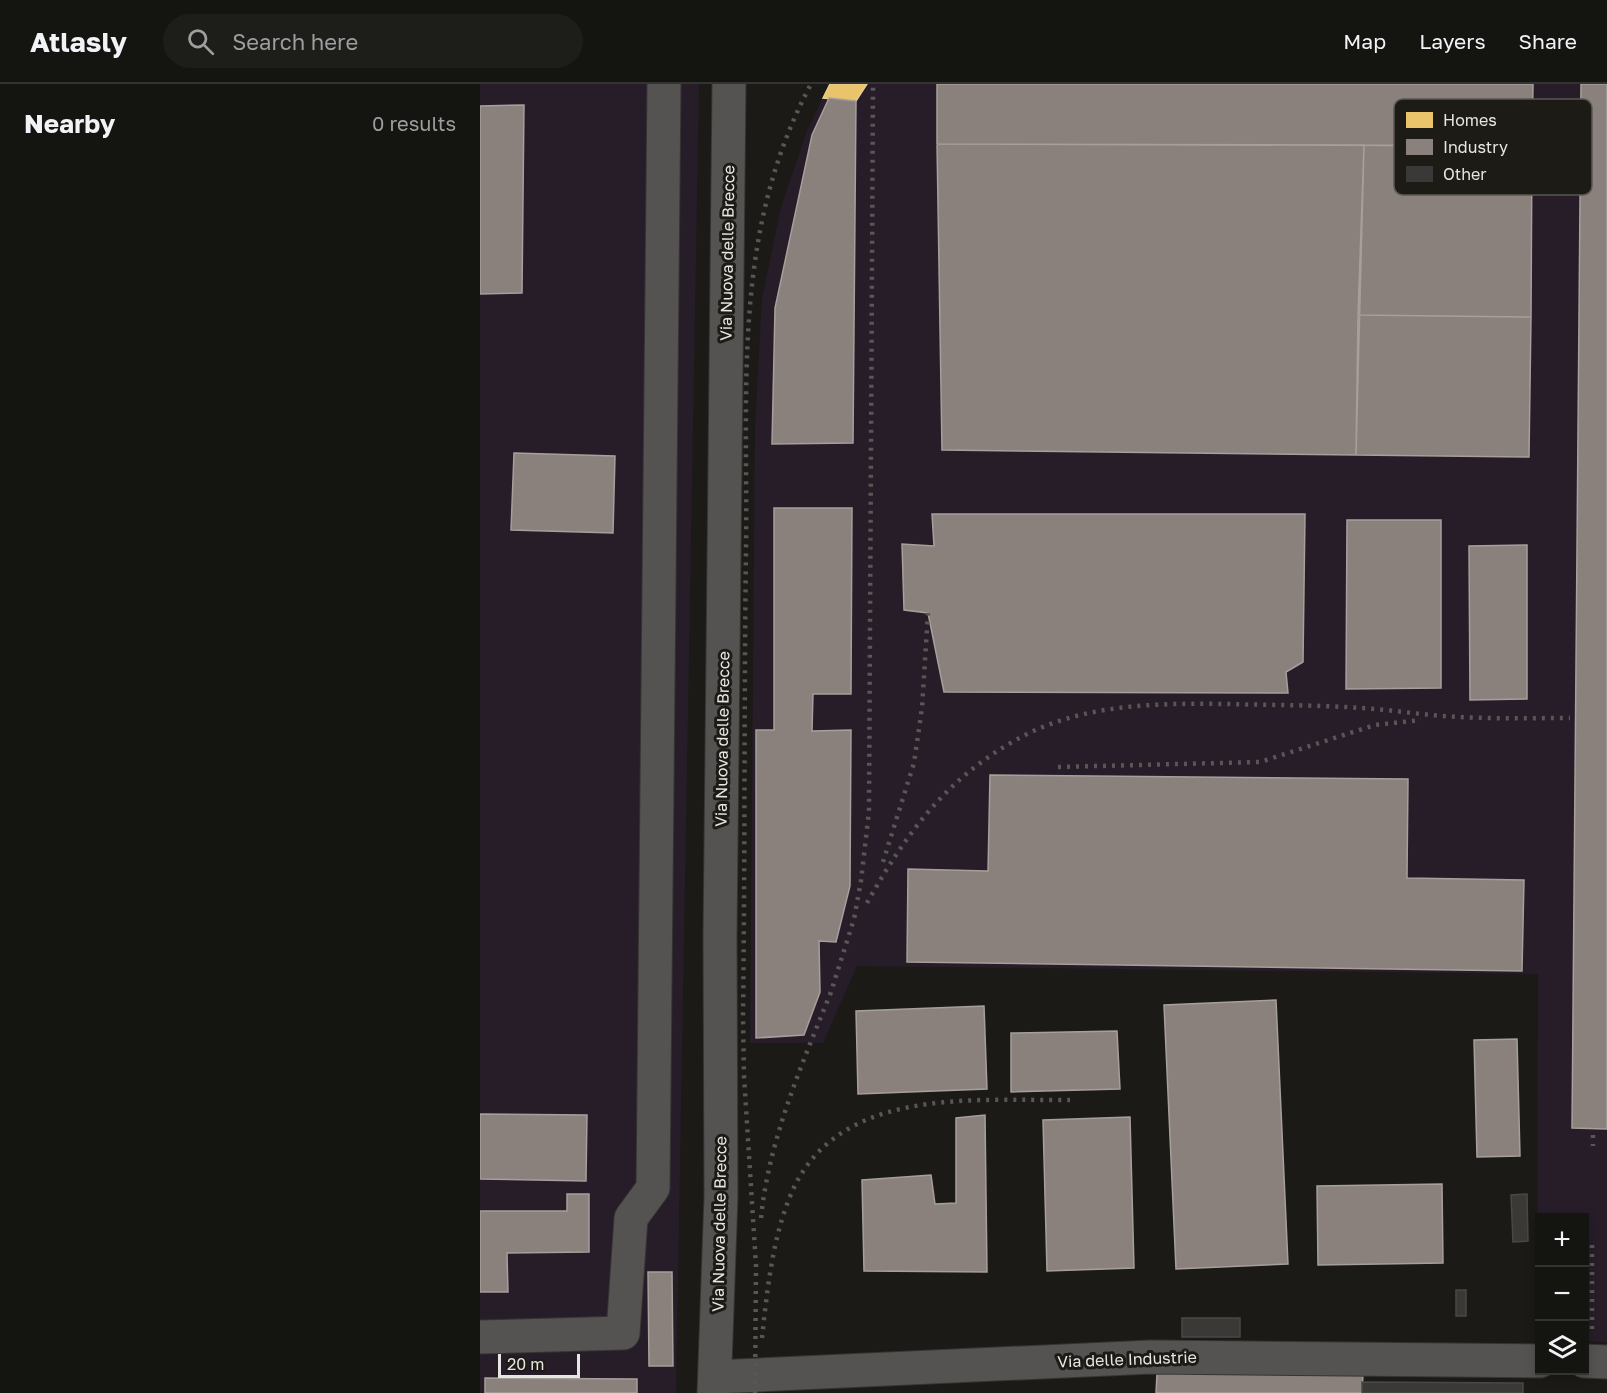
<!DOCTYPE html>
<meta charset="utf-8">
<style>
:root{--surface:#141411;--page:#1d1d1a;--text:#f1f3f6;--muted:#9d9e9f;--line:#333331}
body{margin:0;font-family:"Golos Text",sans-serif;background:var(--page);color:var(--text)}
.controls{position:absolute;right:18px;bottom:18px;display:grid;overflow:hidden;border-radius:0px;box-shadow:0 3px 9px #0003}
.controls button{width:54px;height:54px;display:grid;place-items:center;padding:0;border:0;border-bottom:2px solid var(--line);background:var(--surface);color:var(--text);font:30px sans-serif}
.scale{position:absolute;left:18px;bottom:15px;width:82px;box-sizing:border-box;padding-left:6px;border:3px solid #e6e6e2;border-top:0;font-size:16px;line-height:21px;white-space:nowrap;color:#e6e6e2;-webkit-text-stroke:4px #1c1b16;paint-order:stroke}
.list{margin:0;padding:0;list-style:none}
h2{display:flex;justify-content:space-between;align-items:center;height:78px;margin:0;padding:0 24px;font-size:26px}
h2 small{font-size:20px;font-weight:400;color:var(--muted)}
.icon{flex:none;width:33px;height:33px;fill:none;stroke:currentColor;stroke-width:2;stroke-linecap:round;stroke-linejoin:round}
.map{position:relative;flex:none;width:1127px;height:1309px;overflow:hidden}
header{display:flex;align-items:center;gap:36px;box-sizing:border-box;height:84px;padding:0 30px;background:var(--surface);border-bottom:2px solid var(--line)}
header strong{font-size:28px}
nav{display:flex;gap:33px;margin-inline-start:auto;font-size:21px}
.search{width:420px;height:54px;background:var(--page);display:flex;align-items:center;gap:15px;box-sizing:border-box;padding:0 21px;border-radius:33px;color:var(--muted);font-size:22px}
main{display:flex}
aside{flex:1;background:var(--surface)}
.map>svg:first-child{display:block}
.industrial{fill:#261d29}
.homes{fill:#e9c46a;stroke:#e8ce8e;stroke-width:1.5}
.industry{fill:#8a817c;stroke:#a69f9b;stroke-width:1.5}
.building{fill:#3b3937;stroke:#484844;stroke-width:1.5}
.lines{fill:none;stroke-linecap:round;stroke-linejoin:round}
.minor-casing{stroke:#363533;stroke-width:35}
.minor{stroke:#545351;stroke-width:33}
.rail{stroke:#585755;stroke-width:4.5;stroke-dasharray:3 6;stroke-linecap:butt}
.labels{text-anchor:middle;stroke-width:6;stroke-linejoin:round;paint-order:stroke}
.street-label{font-size:16px;fill:#e6e6e2;stroke:#1c1b16}
.key{fill:#1c1b16;stroke:#595853;stroke-width:1.5}
.key-label{font-size:16px;fill:#e6e6e2}
</style>
<header>
<strong>Atlasly</strong>
<div class="search"><svg class="icon" aria-label="search" viewBox="0 0 24 24"><circle cx="10" cy="10" r="6"/><path d="M15 15l6 6"/></svg>Search here</div>
<nav><a>Map</a><a>Layers</a><a>Share</a></nav>
</header>
<main>
<aside>
<h2>Nearby<small>0 results</small></h2>
<ul class="list">
</ul>
</aside>
<div class="map">
<svg width="1127" height="1309" viewBox="0 0 1127 1309">
<rect width="100%" height="100%" fill="#1b1a17"/>
<path class="industrial" d="M0,0H219L196,1309H0Z
M349,0H1127V1258L1105,1257L1104,1134H1060V1256H1057L1058,890L377,882L343,959H270L275,343L282,215L301,123L327,47Z"/>
<path class="homes" d="M350,0H387L376,17L343,14Z"/>
<path class="industry" d="M457,0H1053L1052,62L457,60Z
M1101,0H1127V1045L1092,1044Z
M349,14L376,17L373,359L292,360L295,224L332,51Z
M44,21L42,209L0,210V22Z
M457,60L884,61L876,371L462,366Z
M884,61L1052,62L1051,233L878,231Z
M878,231L1051,233L1049,373L876,371Z
M34,369L135,372L133,449L31,446Z
M294,424H372L371,610H333L332,647L371,646L370,802L356,858L339,857L340,908L324,951L276,954V646H294Z
M452,430H825L823,578L806,588L808,609L464,608L448,529L424,526L422,460L454,462Z
M867,436H961V604L866,605Z
M1047,461V615L990,616L989,462Z
M510,691L928,695L927,794L1044,796L1042,887L427,878L428,785L508,787Z
M796,916L808,1180L696,1185L684,921Z
M504,922L507,1005L378,1010L376,927Z
M637,947L640,1005L531,1008V949Z
M1037,955L1040,1072L997,1073L994,956Z
M0,1030L107,1031L106,1097L0,1095Z
M505,1031L507,1188L384,1187L382,1096L451,1091L455,1120L476,1119V1034Z
M650,1033L654,1184L567,1187L563,1036Z
M962,1100L963,1179L838,1181L837,1102Z
M87,1110H109V1168L27,1169L28,1208H0V1127H87Z
M168,1188H192L193,1282H169Z
M677,1290H883L882,1309H676Z
M5,1294L157,1295V1309H5Z"/>
<path class="building" d="M1047,1110L1048,1157L1033,1158L1031,1111Z
M976,1206H986V1232H976Z
M702,1234H760V1253H702Z
M882,1298L1043,1299V1309H882Z"/>
<g class="lines">
<g class="minor-casing">
<path id="minor" d="M0,1253L143,1249L151,1134L173,1104L184,0
M1104,1277L1127,1278
M235,1293L671,1273L1060,1277
M234,1309L241,1112L240,854L249,0"/>
</g>
<use href="#minor" class="minor"/>
<path class="rail" d="M578,683L780,678L895,641L941,636
M403,778L434,679L442,624L448,529
M387,819C425,751 465,696 534,657C598,620 673,619 746,620C791,621 837,621 882,624C915,626 948,632 981,633C1017,635 1054,634 1090,634
M350,911L374,835L381,797L389,727L393,0
M1113,1051V1062
M281,1134C289,1054 323,978 353,903
M1112,1161V1250
M282,1254C287,1208 292,1158 309,1115C353,1001 492,1017 590,1016
M275,1309L276,1182L264,992L263,933C265,776 264,620 266,464C268,301 252,148 331,0"/>
</g>
<g class="labels">
<g class="street-label">
<text transform="translate(247 169) rotate(-89)" y="6">Via Nuova delle Brecce</text>
<text transform="translate(242 655) rotate(-89)" y="6">Via Nuova delle Brecce</text>
<text transform="translate(239 1140) rotate(-89)" y="6">Via Nuova delle Brecce</text>
<text transform="translate(647 1275) rotate(-2)" y="6">Via delle Industrie</text>
</g>
</g>
<rect x="914" y="15" width="198" height="96" rx="9" class="key"/>
<rect x="926" y="28" width="27" height="16" fill="#e9c46a"/>
<rect x="926" y="55" width="27" height="16" fill="#8a817c"/>
<rect x="926" y="82" width="27" height="16" fill="#3b3937"/>
<g class="key-label">
<text x="963" y="42">Homes</text>
<text x="963" y="69">Industry</text>
<text x="963" y="96">Other</text>
</g>
</svg>
<div class="controls">
<button>+</button>
<button>−</button>
<button><svg class="icon" aria-label="layers" viewBox="0 0 24 24"><path d="M12 4l9 5-9 5-9-5zM3 14l9 5 9-5"/></svg></button>
</div>
<div class="scale">20 m</div>
</div>
</main>
